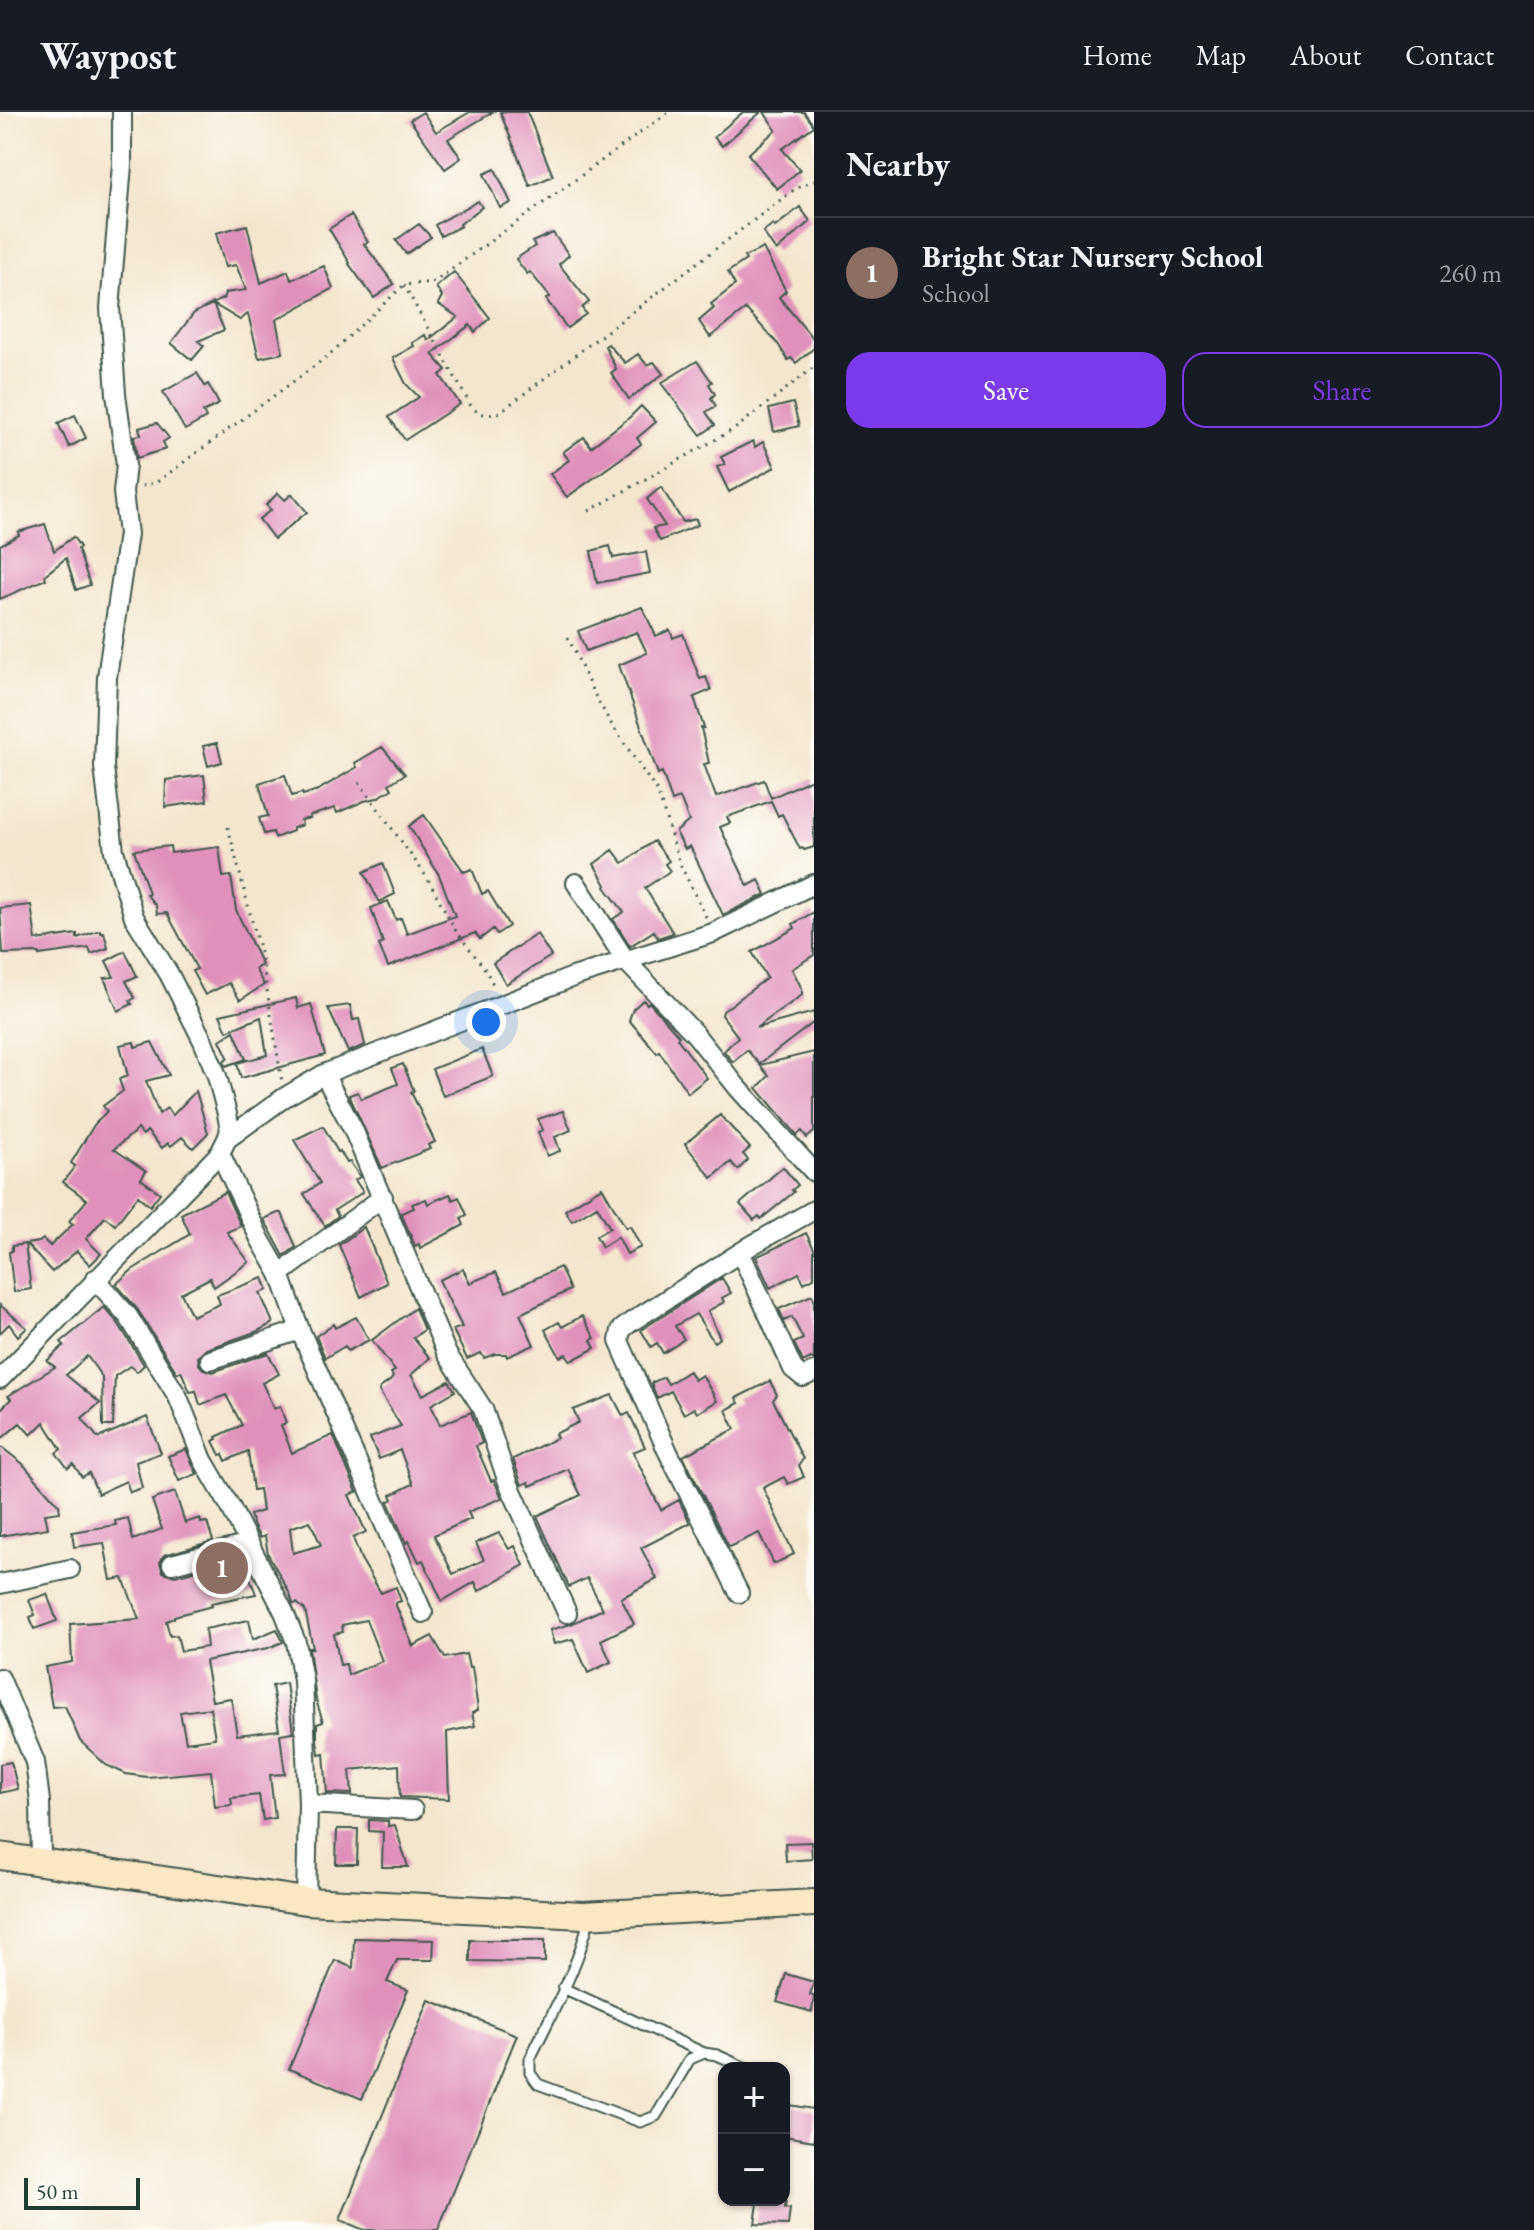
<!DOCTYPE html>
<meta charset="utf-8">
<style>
:root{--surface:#171b24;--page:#242831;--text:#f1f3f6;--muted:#9ea1a6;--line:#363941;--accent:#7c3aed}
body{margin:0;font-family:"EB Garamond",serif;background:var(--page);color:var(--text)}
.controls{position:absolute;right:24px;bottom:24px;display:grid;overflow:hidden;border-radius:16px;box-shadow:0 2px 6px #0004}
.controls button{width:72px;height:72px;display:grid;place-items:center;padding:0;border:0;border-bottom:2px solid var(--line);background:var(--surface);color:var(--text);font:40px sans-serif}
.scale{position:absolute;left:24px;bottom:20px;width:116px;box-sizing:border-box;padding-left:8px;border:4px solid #1f3d34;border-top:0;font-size:22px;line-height:28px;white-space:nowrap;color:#1f3d34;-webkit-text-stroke:6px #fdfcf7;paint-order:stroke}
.you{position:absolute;left:486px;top:910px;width:28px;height:28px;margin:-20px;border:6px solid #fff;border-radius:50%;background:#1a73e8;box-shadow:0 0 0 12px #1a73e833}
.badge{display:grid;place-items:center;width:52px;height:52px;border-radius:50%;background:var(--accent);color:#fff;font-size:26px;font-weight:700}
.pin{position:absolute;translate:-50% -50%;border:4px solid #fff;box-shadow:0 2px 8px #0006}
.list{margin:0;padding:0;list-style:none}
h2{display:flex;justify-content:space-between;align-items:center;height:104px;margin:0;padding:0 32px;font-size:34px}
h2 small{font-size:26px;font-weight:400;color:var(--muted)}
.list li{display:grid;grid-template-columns:52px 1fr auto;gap:24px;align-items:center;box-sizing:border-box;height:112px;padding:0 32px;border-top:2px solid var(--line)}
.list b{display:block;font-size:30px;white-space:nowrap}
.list p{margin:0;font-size:26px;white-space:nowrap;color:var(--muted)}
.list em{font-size:26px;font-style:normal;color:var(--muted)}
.actions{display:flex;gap:16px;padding:24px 32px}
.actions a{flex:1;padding:18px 0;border:2px solid var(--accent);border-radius:24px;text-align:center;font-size:28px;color:var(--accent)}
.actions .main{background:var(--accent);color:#fff}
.map{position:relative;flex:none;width:814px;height:2118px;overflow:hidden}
header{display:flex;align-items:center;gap:48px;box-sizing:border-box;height:112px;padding:0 40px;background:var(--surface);border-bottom:2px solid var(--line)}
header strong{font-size:38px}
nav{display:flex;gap:44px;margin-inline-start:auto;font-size:28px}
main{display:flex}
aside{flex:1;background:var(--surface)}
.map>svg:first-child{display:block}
.building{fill:#e090ba;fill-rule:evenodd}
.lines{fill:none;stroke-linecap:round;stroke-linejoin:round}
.lane-casing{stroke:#3f564b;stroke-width:13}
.street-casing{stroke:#3f564b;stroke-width:22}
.secondary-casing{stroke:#3f564b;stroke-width:30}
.path{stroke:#3f564b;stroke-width:3;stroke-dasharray:2 6;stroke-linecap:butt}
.lane{stroke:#fff;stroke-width:9}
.street{stroke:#fff;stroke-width:18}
.secondary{stroke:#fae7c3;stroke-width:26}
</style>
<header>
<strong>Waypost</strong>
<nav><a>Home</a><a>Map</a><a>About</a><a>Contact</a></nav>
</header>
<main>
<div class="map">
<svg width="814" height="2118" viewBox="0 0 814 2118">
<rect width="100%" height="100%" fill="#fdfcf7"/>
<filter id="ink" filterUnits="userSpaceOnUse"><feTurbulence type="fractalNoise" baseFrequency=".0125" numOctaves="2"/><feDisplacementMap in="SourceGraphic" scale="16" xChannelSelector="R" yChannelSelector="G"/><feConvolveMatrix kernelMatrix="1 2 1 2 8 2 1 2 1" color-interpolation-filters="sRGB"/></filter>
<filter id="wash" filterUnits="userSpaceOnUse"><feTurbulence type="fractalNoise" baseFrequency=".006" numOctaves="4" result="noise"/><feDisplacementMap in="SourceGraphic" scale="32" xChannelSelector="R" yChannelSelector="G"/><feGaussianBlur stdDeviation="1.8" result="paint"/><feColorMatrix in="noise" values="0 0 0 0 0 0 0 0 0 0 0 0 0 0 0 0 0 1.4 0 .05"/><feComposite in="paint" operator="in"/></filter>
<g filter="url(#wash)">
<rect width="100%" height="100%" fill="#f4e6cd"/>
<g id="blocks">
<path class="building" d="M423,0L436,20L470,0H493L448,27L461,46L445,57L410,8Z
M500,0H527L553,64L530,74Z
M743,0H761L722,34L714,25Z
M764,0H804L814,14L782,37L800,58L777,77L748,42L776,18Z
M495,57L511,91L500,96L484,62Z
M478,89L482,95L460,112L461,114L441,124L435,113Z
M800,95L810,109L776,139L763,120L773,112L775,115Z
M351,103L368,130L364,132L394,172L374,186L349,152L350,151L329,117Z
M419,112L431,125L406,142L396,128Z
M247,113L261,171L288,159L291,168L324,154L333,176L276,208L283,241L259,246L248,202L240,208L213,192L224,218L198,229L204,234L192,248L171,231L194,201L224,186L225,181L246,178L236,153L225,155L216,121Z
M553,121L569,143L559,152L589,190L582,196L586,202L567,216L546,187L550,185L530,160L527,162L516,147L535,134L532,130Z
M763,136L786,179L779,185L814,228V236L796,251L791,246L788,248L778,232L746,197L710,225L699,209L714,196L711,192L735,173L728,160L746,148L744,145Z
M454,160L490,206L475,220L470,213L432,242L446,258L440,263L460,292L405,328L389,305L419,285L406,272L393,246L414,234L412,231L425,223L428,228L458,205L438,192L442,184L436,175Z
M608,232L625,251L638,242L647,253L654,250L663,262L629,287L611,261L616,257L605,234Z
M697,249L712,270L709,272L715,282L711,286L716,294L706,300L715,313L701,323L661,271Z
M197,261L205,274L208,272L219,292L203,300L206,306L185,318L163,280Z
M793,291L799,314L774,320L769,297Z
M641,294L656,310L637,326L641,332L567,385L550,362L569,348L563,340L584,325L591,335L630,305Z
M75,303L86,326L69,335L58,311Z
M157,311L169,326L163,330L166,337L137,346L134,324L141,323L139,316Z
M753,329L755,335L763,330L775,355L729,380L717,355L725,352L721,345Z
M661,375L683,410L696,407L698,413L660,429L653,416L665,414L647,387Z
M278,381L285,388L292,382L307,400L274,427L259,407L271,398L266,393Z
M45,412L54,439L73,425L80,435L78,437L90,473L76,478L66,446L45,463L46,467L0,487V433L19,423L18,420Z
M610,434L613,446L646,440L650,461L597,471L591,439Z
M642,495L656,524L670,518L673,526L683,522L700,567L706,565L711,578L694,585L704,616H701L709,651L704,652L716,685L764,668L771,686L814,666V735L804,738L803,736L800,737L782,702L778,704L771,689L727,705L730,711L720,715L748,774L759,768L766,782L723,803L690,734L685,737L676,720L689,709L680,686L672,689L662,660L658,662L619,553L647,541L637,520L586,539L578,519Z
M217,631L222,650L208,654L203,634Z
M382,635L405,662L389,672L392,677L377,686L364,689L337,701L335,696L309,704L310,706L301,708L302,713L293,716V719L275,726L273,720L264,722L259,706L268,704L259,671L285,663L292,684L302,681L303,683L318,678L357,655L355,651Z
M204,663L207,689L165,695L166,668Z
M424,703L464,760L472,757L482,782L488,779L509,814L497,822L493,817L480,827L475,821L388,855L379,833L383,831L371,796L388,789L396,808L401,806L407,822L455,804L439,763L409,714Z
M654,729L669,749L665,752L670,759L645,776L673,821L658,826L654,819L630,834L613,807L624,800L605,775L606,773L594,752L613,738L623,751Z
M170,734L171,741L219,735L223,765L231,764L236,798L262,853L255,857L264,873L240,888L229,871L205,883L192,859L197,857L167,801L157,802L156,794L146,782L149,781L134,738Z
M383,751L395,782L379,790L364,760Z
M31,793L36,828L77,822V826L100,818L101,821L104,820L108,836L91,842L89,836L39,843V841L3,842L0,796Z
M814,800V843L792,857L802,877V883L756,916L814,900V910L759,952L747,938L733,950L724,939L738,925L722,903L723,899L767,866L752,840L795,816L793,812Z
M537,822L551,844L506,872L493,851Z
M125,839L137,864L126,869L135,886L130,889L132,892L118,899L104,866L114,865L106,849Z
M296,886L298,896L311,892L325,943L241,966L237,951L267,943L261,905L227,919L220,903Z
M643,888L647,892L649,890L679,924L677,926L707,966L688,981L659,939L657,941L629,908L633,897Z
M350,893L353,908L359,907L365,933L348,940L328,896Z
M234,919L246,947L226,954L224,949L228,945L220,928Z
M134,930L135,935L152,930L169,963L146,969L159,1002L167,996L172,1004L196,979L208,1021L193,1036L182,1025L171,1034L168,1031L162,1036L147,1019L143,1023L138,1017L114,1037L146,1059L141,1067L160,1081L150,1094L138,1084L115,1113L105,1105L86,1127L101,1142L90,1153L77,1139L52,1160L26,1132L39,1130L43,1127L50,1134L73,1112L69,1109L87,1088L63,1070L75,1054L71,1051L94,1013L107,999L103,994L123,979L119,967L128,964L120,933Z
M482,937L493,964L443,984L432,957Z
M814,940V1020L807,1026L802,1019L797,1023L757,976L769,964L760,953Z
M403,952L414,979L411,980L435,1030L428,1033L430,1037L382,1056L349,983L358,980L361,987L398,972L392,956Z
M563,999L571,1018L555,1025L560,1039L547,1044L538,1020L543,1018L538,1007Z
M720,1003L750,1036L743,1042L748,1048L738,1058L731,1050L712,1066L685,1032Z
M323,1014L338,1040L340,1039L347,1051L350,1050L360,1065L355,1068L363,1080L335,1098L338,1104L325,1114L304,1082L320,1071L294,1028Z
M783,1055L798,1073L792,1078L794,1080L761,1107L759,1104L754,1108L740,1092Z
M602,1075L626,1116L630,1114L641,1135L627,1142L618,1125L602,1135L596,1124L610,1116L597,1094L572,1109L565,1098Z
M225,1080L241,1114L227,1120L249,1150L214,1175L210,1166L181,1181L192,1204L220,1192L217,1183L263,1166L268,1178L260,1181L273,1211L258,1219L206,1237L198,1245L199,1252L203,1257L213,1260L268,1241L279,1262L262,1271L274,1297L280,1294L286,1311L281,1313L292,1341L333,1323L357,1380L349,1383L366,1420L353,1426L361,1447L381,1481L396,1475L401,1489L395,1491L413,1534L432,1524L445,1546L466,1542L469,1556L472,1555L478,1598L472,1601L475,1614L447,1620L449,1687L400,1685L399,1653L350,1658L352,1682L327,1681L324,1641L319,1642L317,1628V1612L323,1610L316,1588L309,1536H313L305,1498L297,1491L293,1492L290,1482L268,1442L265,1424L260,1426L254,1415L250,1403L262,1399L259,1377L253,1378L248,1339L226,1349L223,1342L220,1343L213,1329L217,1327L216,1325L242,1313L226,1283L200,1293L196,1279L190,1280L181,1259L177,1261L138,1198L116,1172L132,1158L190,1122L181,1102ZM310,1409L321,1433L293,1441L290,1416ZM366,1508L382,1549L348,1563L346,1552L340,1553L334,1522L343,1520L342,1513Z
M450,1082L453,1088L459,1085L467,1103L461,1106L464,1113L420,1136L419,1132L415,1134L401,1101L414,1096L412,1092L426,1087L428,1092Z
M278,1101H282L296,1135L284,1144L264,1107Z
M364,1115L387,1171L361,1185L339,1133Z
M806,1121L814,1137V1166L804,1171L799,1161L770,1176L756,1145Z
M25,1132L31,1177L14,1180L9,1140L12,1139V1134Z
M560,1155L570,1178L520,1202L534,1233L507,1245L506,1242H495L484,1246L481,1241L467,1247L453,1218L462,1215L439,1168L463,1157L470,1171L496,1160L506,1180Z
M722,1166L731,1181L722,1186L724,1190L708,1199L720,1226L714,1230L696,1202L675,1214L684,1227L676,1233L663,1241L657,1231L651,1235L641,1218Z
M812,1183L814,1187V1248L811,1246L803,1250L794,1231L803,1227L792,1205L784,1209L779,1197Z
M0,1193L27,1216L18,1224L9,1212L0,1221Z
M104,1195L118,1211L144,1253L137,1260L130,1254L115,1264L113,1314H103L102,1265L87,1244L66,1263L100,1291L82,1306L98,1326L147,1305L161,1341L136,1350L142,1376L130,1380L126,1369L98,1382L89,1361L82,1365L73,1352L68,1356L56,1341L61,1337L44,1310L31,1323L20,1311L0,1328V1298L11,1287L8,1284L55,1255L47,1249L64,1233L61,1230Z
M415,1196L424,1218L413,1226L430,1246L411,1263L423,1283L449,1269L455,1279L431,1293L440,1313L471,1300L482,1331L476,1334L491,1369L494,1368L502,1386L468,1400L471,1407L434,1423L453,1462L484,1448L476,1431L499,1421L509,1437L515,1434L524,1453L479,1479L475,1470L442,1489L423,1448L419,1450L409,1429L406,1431L388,1390L393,1387L391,1383L413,1372L400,1338L379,1347L370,1326L401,1314L379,1279L380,1276L390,1269L393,1265L391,1261L395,1259L372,1228Z
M582,1204L595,1226L591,1228L595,1236L571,1249L566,1242L560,1245L545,1218L559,1210L562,1215Z
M356,1205L369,1228L348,1239L345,1234L325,1246L316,1224L333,1212L335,1216Z
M689,1259L694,1268L702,1263L717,1289L697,1301L694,1296L684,1302L671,1279L657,1286L651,1271L664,1265L668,1272Z
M770,1269L777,1283L773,1288L803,1347L799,1353L804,1365L788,1372L784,1365L763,1376L794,1442L774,1452L759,1421L729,1435L683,1344L735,1317L726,1298L739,1291L736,1286Z
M612,1283L623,1304L629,1301L645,1335L633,1340L661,1398L679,1388L690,1411L641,1436L657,1467L621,1486L634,1512L601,1528L611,1550L588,1561L573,1527L554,1532L550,1518L571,1512L603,1497L587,1466L569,1475L537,1404L581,1383L568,1357L530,1374L529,1370L522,1373L513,1347L557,1326L555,1322L579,1310L573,1298Z
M0,1334L23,1352L59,1393L60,1400L45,1402L48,1416L0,1424Z
M186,1337L197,1362L179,1369L168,1344Z
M175,1380L185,1411L200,1406L201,1411L207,1410L213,1429L164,1443L160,1450L163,1460L175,1464L242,1446L256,1482L211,1491L212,1494L174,1504V1506L166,1509L170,1524L177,1523L181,1539L207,1535L205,1517L249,1508L253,1527L277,1517L283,1530L268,1536L205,1549L212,1589L231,1586L237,1623L279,1618L272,1574L286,1571L293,1620L280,1622L285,1662L270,1663L275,1706L263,1708L259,1683L231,1686L232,1693L215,1695L211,1659L147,1665L126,1662L106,1653L80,1629L65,1594L52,1595L45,1555L72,1550L70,1512L139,1507L123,1466L111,1468L104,1431L74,1435L72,1420L116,1413L115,1409L128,1406L133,1428L162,1417L152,1388ZM210,1596L215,1626L186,1630L180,1600Z
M47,1482L57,1509L34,1517L30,1505L35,1503L29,1488Z
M11,1650L18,1677L0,1681V1652Z
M369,1708L388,1709V1714L395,1713L408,1755H382L383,1720L369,1719Z
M337,1717H358L357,1752H336Z
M811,1730L812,1747L786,1749L785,1731Z
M354,1826L434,1828L433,1848H397L387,1870L408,1878L362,1987L289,1957L335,1848L353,1856Z
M470,1828H545V1850L470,1849Z
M786,1862L814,1870L810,1883L814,1884L812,1900L777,1890Z
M429,1888L517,1923L438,2118H364L340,2108Z
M784,1992L814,1997V2029L784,2024Z
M763,2088H786L785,2096L790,2097L788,2113L755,2112L758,2091Z"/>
</g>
</g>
<g filter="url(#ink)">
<use href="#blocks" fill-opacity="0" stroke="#3f564b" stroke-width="2"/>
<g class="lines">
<g class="lane-casing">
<path id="lane" d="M589,1806C579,1855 551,1902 530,1947V1961L538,1972L640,2010L656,2004L690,1947L704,1941L717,1943L746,1956
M563,1876L704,1941"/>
</g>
<g class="street-casing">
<path id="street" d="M122,0V53L110,196L116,282L126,353L123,380L128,422L107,565L104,655L114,739L134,805L169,862L203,929L217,964L227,1002L230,1018L227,1027
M576,771L626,849L694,921L738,976L814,1060
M324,962L353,1017L447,1242L483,1297L508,1370L567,1501
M220,1041L260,1127L280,1162L300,1218L423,1501
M741,1142L793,1257L803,1265L814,1260
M280,1162L383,1085
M95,1167L128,1204L178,1285L203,1348L231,1396L284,1500L296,1530L303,1568L308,1692L306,1789
M210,1248L300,1218
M0,1267L220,1041L227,1027L285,985L324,962L573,865L713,821L814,772
M172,1452L249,1432
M0,1472L70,1457
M739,1481L668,1340L619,1229L621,1218L631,1210L752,1133L814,1098
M0,1566L35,1650L40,1689L41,1748
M308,1692L413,1698"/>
</g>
<g class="secondary-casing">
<path id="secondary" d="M0,1744L306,1789L583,1803L814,1791"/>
</g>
<path class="path" d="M404,173L472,296C481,303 489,304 500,300L795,77L814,69
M142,374L157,370L328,244L404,173L434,170L669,0
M589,399L736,316L814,255
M568,525L591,576L610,610L658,681L680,752L707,807
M359,670L428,767L456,819L485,857L495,876
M228,715L262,848L282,970"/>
<use href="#lane" class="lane"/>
<use href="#street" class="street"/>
<use href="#secondary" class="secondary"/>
</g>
</g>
</svg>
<div class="controls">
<button>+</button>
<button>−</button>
</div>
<div class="scale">50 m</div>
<div class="you"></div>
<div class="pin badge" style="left:222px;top:1456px;background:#8d6e63">1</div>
</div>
<aside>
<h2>Nearby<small></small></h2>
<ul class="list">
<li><span class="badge" style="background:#8d6e63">1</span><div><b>Bright Star Nursery School</b><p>School</p></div><em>260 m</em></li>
</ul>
<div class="actions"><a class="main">Save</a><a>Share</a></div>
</aside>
</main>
